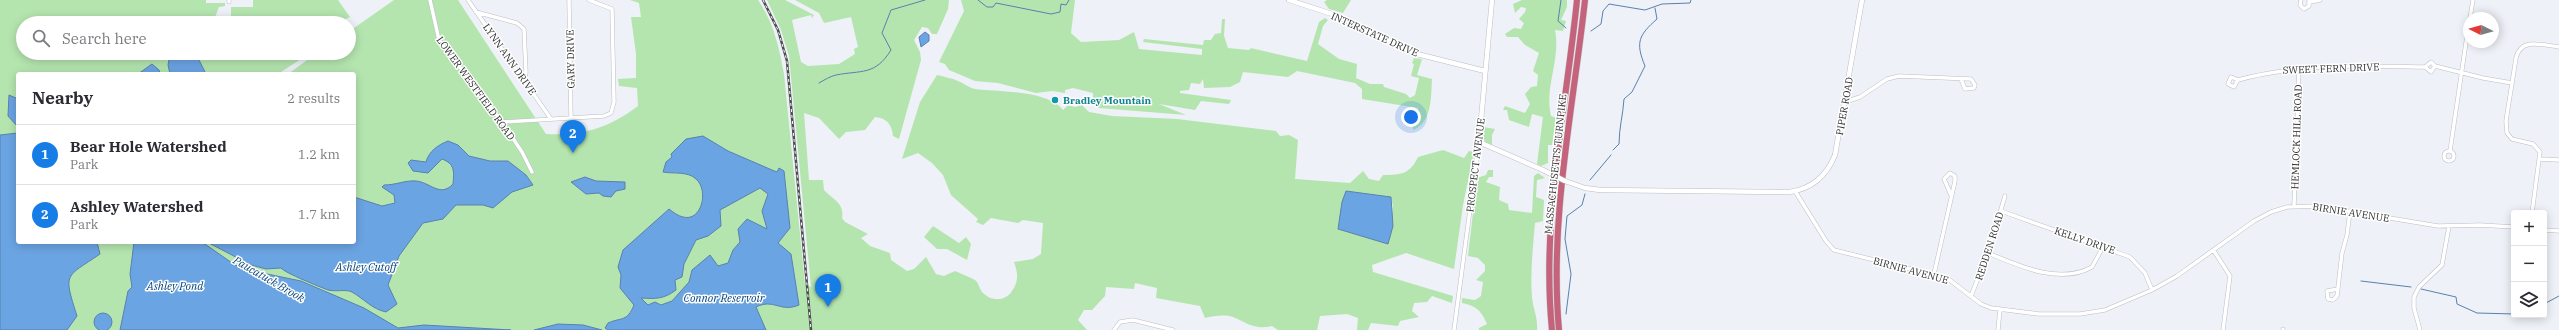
<!DOCTYPE html>
<meta charset="utf-8">
<style>
:root{--surface:#fff;--page:#f2f2f3;--text:#2b2b33;--muted:#7c7c81;--line:#e1e1e2;--accent:#157de5}
body{margin:0;font-family:"IBM Plex Serif",serif;background:var(--page);color:var(--text)}
.controls{position:absolute;right:12px;bottom:12px;display:grid;overflow:hidden;border-radius:4px;box-shadow:0 2px 10px #0003}
.controls button{width:36px;height:36px;display:grid;place-items:center;padding:0;border:0;border-bottom:1px solid var(--line);background:var(--surface);color:var(--text);font:20px sans-serif}
.compass{position:absolute;left:2463px;top:12px;width:36px;height:36px;border-radius:50%;background:var(--surface);box-shadow:0 2px 10px #0003;rotate:275deg}
.you{position:absolute;left:1411px;top:117px;width:14px;height:14px;margin:-10px;border:3px solid #fff;border-radius:50%;background:#1a73e8;box-shadow:0 0 0 6px #1a73e833}
.badge{display:grid;place-items:center;width:26px;height:26px;border-radius:50%;background:var(--accent);color:#fff;font-size:13px;font-weight:700}
.pin{position:absolute;translate:-50% -33px;filter:drop-shadow(0 1px 2px #0008)}
.pin::after{content:'';position:absolute;top:21px;width:14px;height:12px;background:inherit;clip-path:polygon(0 0,100% 0,50% 100%)}
.list{margin:0;padding:0;list-style:none}
h2{display:flex;justify-content:space-between;align-items:center;height:52px;margin:0;padding:0 16px;font-size:17px}
h2 small{font-size:13px;font-weight:400;color:var(--muted)}
.list li{display:grid;grid-template-columns:26px 1fr auto;gap:12px;align-items:center;box-sizing:border-box;height:60px;padding:0 16px;border-top:1px solid var(--line)}
.list b{display:block;font-size:15px;white-space:nowrap}
.list p{margin:0;font-size:13px;white-space:nowrap;color:var(--muted)}
.list em{font-size:13px;font-style:normal;color:var(--muted)}
.icon{flex:none;width:22px;height:22px;fill:none;stroke:currentColor;stroke-width:2;stroke-linecap:round;stroke-linejoin:round}
.map{position:relative;flex:none;width:2559px;height:330px;overflow:hidden}
.search{position:absolute;background:var(--surface);box-shadow:0 2px 10px #0003;left:16px;top:16px;width:340px;height:44px;display:flex;align-items:center;gap:10px;box-sizing:border-box;padding:0 14px;border-radius:22px;color:var(--muted);font-size:15px}
.panel{position:absolute;background:var(--surface);box-shadow:0 2px 10px #0003;left:16px;top:72px;width:340px;height:172px;border-radius:4px}
.map>svg:first-child{display:block}
.green{fill:#b4e5af;fill-rule:evenodd}
.water{fill:#6ba4e3;stroke:#5981ae;fill-rule:evenodd}
.lines{fill:none;stroke-linecap:round;stroke-linejoin:round}
.stream{stroke:#5981ae;stroke-width:1}
.minor-casing{stroke:#bbbec3;stroke-width:4.5}
.tertiary-casing{stroke:#bbbec3;stroke-width:5.5}
.motorway-casing{stroke:#cdcdce;stroke-width:7}
.minor{stroke:#fff;stroke-width:3.5}
.tertiary{stroke:#fff;stroke-width:4.5}
.motorway{stroke:#c4637b;stroke-width:6}
.rail-casing{stroke:#4a4b4d;stroke-width:2.5}
.rail{stroke:#fefefe;stroke-width:1;stroke-dasharray:3;stroke-linecap:butt}
.tertiary-bridge-casing{stroke:#bbbec3;stroke-width:5.5;stroke-linecap:butt}
.tertiary-bridge{stroke:#fff;stroke-width:4.5}
.culture-dot{fill:#0f9aa8;stroke:#fefefe;stroke-width:1.5}
.labels{text-anchor:middle;stroke-width:3;stroke-linejoin:round;paint-order:stroke}
.street-label{font-size:10px;fill:#2f3032;stroke:#fefefe}
.culture-label{font-size:10px;font-weight:bold;fill:#0d838f;stroke:#fefefe;text-anchor:start}
.water-label{font-size:11px;font-style:italic;fill:#03447c;stroke:#fefefe}
</style>
<div class="map">
<svg width="2559" height="330" viewBox="0 0 2559 330">
<rect width="100%" height="100%" fill="#eef1f7"/>
<path class="green" d="M0,0H206V3H225V6L219,7L214,20L216,23H23V53H310L278,74H206L198,58L182,56L185,74H18V242H354V74H288L317,53H349V35L354,28L394,0H458L546,134C583,136 609,128 638,106L637,88L619,86L618,79L636,78V54L631,17H641L639,3L630,0H758C774,23 779,47 784,74L805,284L811,287L789,56L781,30L767,0H785L814,15L812,18L811,15L792,20L801,62L808,66L839,64L855,54L854,49L858,47L851,17L824,23L819,13L795,0H949L948,9L937,34H932L928,28L922,27L914,40L920,52L921,60L899,139L893,136C892,125 887,118 875,117L865,130L846,132L839,139L819,118L804,113L809,180H823L824,190C832,199 845,203 842,218L845,222L868,234L861,238L870,246L890,253L891,260L907,271L914,269L926,257L936,274L944,276L955,271C962,274 969,277 975,280C979,283 979,289 983,293C992,302 1006,301 1012,291C1019,281 1018,273 1014,262L1033,259L1041,254L1043,223L1023,220L1018,223L991,218L983,225L976,222L978,219L951,195L943,175L932,163L918,153L902,159L920,102L937,75C944,77 952,78 958,81C964,83 969,88 975,89C999,92 1047,90 1063,110L1068,105L1075,107L1082,105L1089,112L1112,116L1177,119L1276,131L1280,136L1289,135L1298,140L1295,179L1350,183L1363,171L1369,179L1379,181L1383,175C1401,175 1410,174 1418,157L1443,150L1464,158L1469,151L1474,152L1463,205L1454,269L1406,253L1372,265L1373,272L1453,296L1452,303L1432,296L1427,302L1414,303L1412,311L1419,317L1400,321L1398,326L1371,323L1368,330H1357L1358,318L1347,314L1320,316L1317,330H1278L1272,326C1255,330 1247,323 1233,317C1225,314 1213,316 1205,318L1200,306L1156,298L1157,288L1135,283L1134,289L1106,287L1105,296L1092,310H1084L1078,320L1087,330H0ZM1346,191L1391,197L1393,206L1391,220Z
M253,0H338L350,17L344,20L346,23H227L231,21V7H253Z
M961,0H1075L1071,33L1081,42L1119,40L1134,32L1139,49L1202,55V49L1143,42L1144,39L1203,45L1204,40H1211L1215,34L1221,33L1222,19H1225L1224,36L1228,48L1249,50L1251,48L1307,61L1319,22L1325,18L1328,20L1323,26L1318,44L1339,59L1357,64L1356,78L1370,84H1383L1384,87L1406,94L1410,98L1415,95L1419,78L1411,76L1414,64L1412,63L1414,58L1422,59L1417,75L1432,79C1431,97 1432,123 1413,130V123L1417,120L1418,108L1362,99V89L1355,83L1297,71L1288,77L1243,72L1240,82L1230,87L1204,88L1203,79L1200,84L1191,83L1189,90L1180,91V93L1231,100L1229,104L1201,101L1195,110L1159,104L1186,115L1099,108L1093,104V93L1073,88L1065,90V93L1052,91L1036,93L998,83L975,81L949,70L945,64L939,62L964,11Z
M1327,0H1351L1343,13L1329,9L1324,2Z
M1522,0H1567V7L1561,20L1566,21L1563,31L1555,30C1561,60 1544,87 1551,116L1556,118L1552,145H1548V163L1541,166L1537,164L1543,117L1532,114L1529,127L1509,120L1507,110H1503L1505,106L1525,113L1530,104L1525,94L1531,87L1537,86L1538,75L1533,71L1539,53L1525,45L1518,37H1507L1505,34L1514,28L1521,29L1524,23L1519,19L1525,12L1526,8L1521,7L1515,13L1513,4Z
M1484,127L1495,129L1492,135V146C1482,142 1483,137 1484,127Z
M1488,170H1493V177H1489L1486,182L1500,187L1499,200L1508,204L1509,210L1532,213L1534,176L1538,173L1545,178L1537,180L1536,197L1544,200L1543,221L1535,223C1533,247 1530,273 1532,297C1533,309 1538,317 1537,330H1479V328L1487,324C1481,310 1476,306 1462,303V298L1475,300L1481,296L1483,282L1476,280L1485,271V265L1478,258L1468,256L1477,178L1486,175Z
M933,226L959,243L966,237L971,244L967,260L947,249H937L924,237Z"/>
<path class="water" d="M925,32L929,35V41L921,47L919,37Z
M170,54L198,58L206,74H170L168,65Z
M152,64L159,70L160,74H138Z
M9,95L18,99V127L8,116Z
M18,133V242H97L100,254C65,278 63,272 77,316L67,330H0V135Z
M703,136L728,151L772,170L777,172L779,168L784,171L790,228L778,243L791,254L799,305C780,313 774,298 756,307L766,330H608L605,328L608,323C622,317 627,322 634,305L620,288L621,275L618,267L623,250L669,209C673,212 678,216 683,217C702,222 709,190 696,179C688,171 673,174 663,172L666,162L672,157L671,154L686,139ZM760,188L768,194L762,211L767,229L747,219L738,229L740,242L733,250L728,263L718,266L710,255L692,270L689,282L672,301L661,305L655,302L648,305L641,298C656,299 664,299 676,290L675,280L682,277L684,264L696,240L708,236L721,226L720,210Z
M448,141L458,145L469,156L490,161H508L526,175L533,185L512,192L493,208L483,205H456L443,219L423,223L399,256L388,285L397,304L386,312C372,309 364,299 352,292C346,289 336,292 328,290C320,287 285,273 281,268L266,269L251,265L207,242H354V197L382,206L395,203L394,195L382,187L384,185C396,185 406,180 416,181C430,182 440,198 453,184C454,171 455,164 442,159L428,173L413,171L408,163L411,160L426,162C429,151 438,145 448,141Z
M585,177L596,181L625,182V189L616,191L611,197L603,196L599,193L586,194L571,182Z
M1346,191L1391,197L1393,226L1388,244L1338,229L1342,202Z
M134,242H202L235,265L255,273L260,277L267,274L301,281L364,308L398,328L424,325L511,330H120L128,291L132,287L130,274Z
M94 322a9 9 0 1 1 18 0a9 9 0 1 1-18 0Z
M558,324L583,325L602,330H534Z"/>
<g class="lines">
<path class="stream" d="M978,0L987,7H993L996,3L1051,14L1060,12L1061,4L1066,5L1069,0
M1561,0L1558,21L1566,28
M1591,31L1601,24L1603,11L1609,4L1645,10L1662,4L1690,3L1691,0
M819,83C824,80 831,76 836,75C861,70 875,76 891,50L882,33L891,10L925,0
M1613,150L1619,144C1619,128 1623,115 1624,99L1632,92L1645,66C1635,42 1639,35 1657,19L1655,8
M1590,180L1611,155
M2361,281L2411,287
M2421,289L2456,297L2457,304L2477,313L2514,314
M2544,304L2559,296
M1566,314L1571,274L1565,239L1567,216L1582,205L1585,194"/>
<g class="minor-casing">
<path id="minor" d="M229,0V2
M430,0L439,40L502,122L522,152L532,172
M468,0L551,119
M569,0L571,118
M2301,0L2300,5L2304,9L2309,6V0
M2310,2L2320,0
M476,12L517,23L524,29L526,73L524,79
M2470,18L2473,0
M2435,66L2431,72L2425,67L2431,62L2435,66L2483,78L2512,83
M2238,80L2234,87L2228,84L2231,77L2238,80C2299,63 2363,66 2425,67
M1845,102L1860,97L1887,79L1899,76L1971,79L1975,85L1974,88L1965,89L1961,79
M502,122L604,116L611,113L614,102L612,9L589,0
M2444 156a5 5 0 1 1 10 0a5 5 0 1 1-10 0Z
M2450,151L2469,22
M2540,159L2559,160
M1795,191L1826,241L1834,250L1947,278L1981,304L1991,308L2039,314H2080L2105,310L2152,290L2177,276L2254,221L2271,212L2287,207L2317,206L2438,226L2480,225L2514,227
M2294,206L2299,68
M2001,211L2130,257L2145,273L2152,290
M2532,213L2540,152L2533,144L2512,139L2507,133L2506,121L2516,58C2521,37 2542,45 2559,47
M2544,230L2559,231
M2214,251L2230,276L2223,330
M1988,253C2019,266 2060,285 2092,267L2103,247
M1934,274L1955,181V176L1950,173L1944,179L1951,195
M2338,289L2327,291L2328,299L2333,300L2337,296L2342,253L2347,235L2350,211
M1971,296L1988,253L2005,196
M1114,330L1120,322L1133,320L1173,330
M1454,330L1479,142
M1998,330L2000,309
M2283,330V329
M2420,330L2414,308V297L2419,287L2442,265L2449,226"/>
</g>
<g class="tertiary-casing">
<path id="tertiary" d="M1289,0L1332,14L1417,54L1485,71
M1492,0L1479,142L1543,170
M1565,181L1585,188L1600,190L1789,192C1812,189 1827,175 1835,155L1862,0"/>
</g>
<g class="motorway-casing">
<path id="motorway" d="M1552,330C1541,219 1566,110 1577,0
M1559,330C1549,219 1573,110 1585,0"/>
</g>
<use href="#minor" class="minor"/>
<use href="#tertiary" class="tertiary"/>
<use href="#motorway" class="motorway"/>
<g class="rail-casing">
<path id="rail" d="M763,0L778,30L787,61L811,330"/>
</g>
<use href="#rail" class="rail"/>
<g class="tertiary-bridge-casing">
<path id="tertiary-bridge" d="M1543,170L1565,181"/>
</g>
<use href="#tertiary-bridge" class="tertiary-bridge"/>
</g>
<circle class="culture-dot" cx="1055" cy="100" r="4"/>
<g class="labels">
<g class="street-label">
<text transform="translate(1375 34) rotate(24)" y="4">INTERSTATE DRIVE</text>
<text transform="translate(510 59) rotate(55)" y="4">LYNN ANN DRIVE</text>
<text transform="translate(570 59) rotate(-91)" y="4">GARY DRIVE</text>
<text transform="translate(2331 68) rotate(-2)" y="4">SWEET FERN DRIVE</text>
<text transform="translate(476 88) rotate(54)" y="4">LOWER WESTFIELD ROAD</text>
<text transform="translate(1844 106) rotate(-80)" y="4">PIPER ROAD</text>
<text transform="translate(2296 137) rotate(-88)" y="4">HEMLOCK HILL ROAD</text>
<text transform="translate(1555 164) rotate(-84)" y="4">MASSACHUSETTS TURNPIKE</text>
<text transform="translate(1475 165) rotate(-83)" y="4">PROSPECT AVENUE</text>
<text transform="translate(2351 212) rotate(9)" y="4">BIRNIE AVENUE</text>
<text transform="translate(2085 240) rotate(19)" y="4">KELLY DRIVE</text>
<text transform="translate(1989 246) rotate(-72)" y="4">REDDEN ROAD</text>
<text transform="translate(1911 270) rotate(15)" y="4">BIRNIE AVENUE</text>
</g>
<g class="culture-label">
<text x="1063" y="104">Bradley Mountain</text>
</g>
<g class="water-label">
<text x="366" y="271">Ashley Cutoff</text>
<text transform="translate(269 279) rotate(30)" y="4">Paucatuck Brook</text>
<text x="175" y="290">Ashley Pond</text>
<text x="724" y="302">Connor Reservoir</text>
</g>
</g>
</svg>
<div class="controls">
<button>+</button>
<button>−</button>
<button><svg class="icon" aria-label="layers" viewBox="0 0 24 24"><path d="M12 4l9 5-9 5-9-5zM3 14l9 5 9-5"/></svg></button>
</div>
<svg class="compass" viewBox="-18 -18 36 36"><path d="M0-13l5 13h-10z" fill="#e53935"/><path d="M0 13l5-13h-10z" fill="#7c7c81"/></svg>
<div class="you"></div>
<div class="pin badge" style="left:828px;top:307px">1</div>
<div class="pin badge" style="left:573px;top:153px">2</div>
<div class="search"><svg class="icon" aria-label="search" viewBox="0 0 24 24"><circle cx="10" cy="10" r="6"/><path d="M15 15l6 6"/></svg>Search here</div>
<section class="panel">
<h2>Nearby<small>2 results</small></h2>
<ul class="list">
<li><span class="badge">1</span><div><b>Bear Hole Watershed</b><p>Park</p></div><em>1.2 km</em></li>
<li><span class="badge">2</span><div><b>Ashley Watershed</b><p>Park</p></div><em>1.7 km</em></li>
</ul>
</section>
</div>
